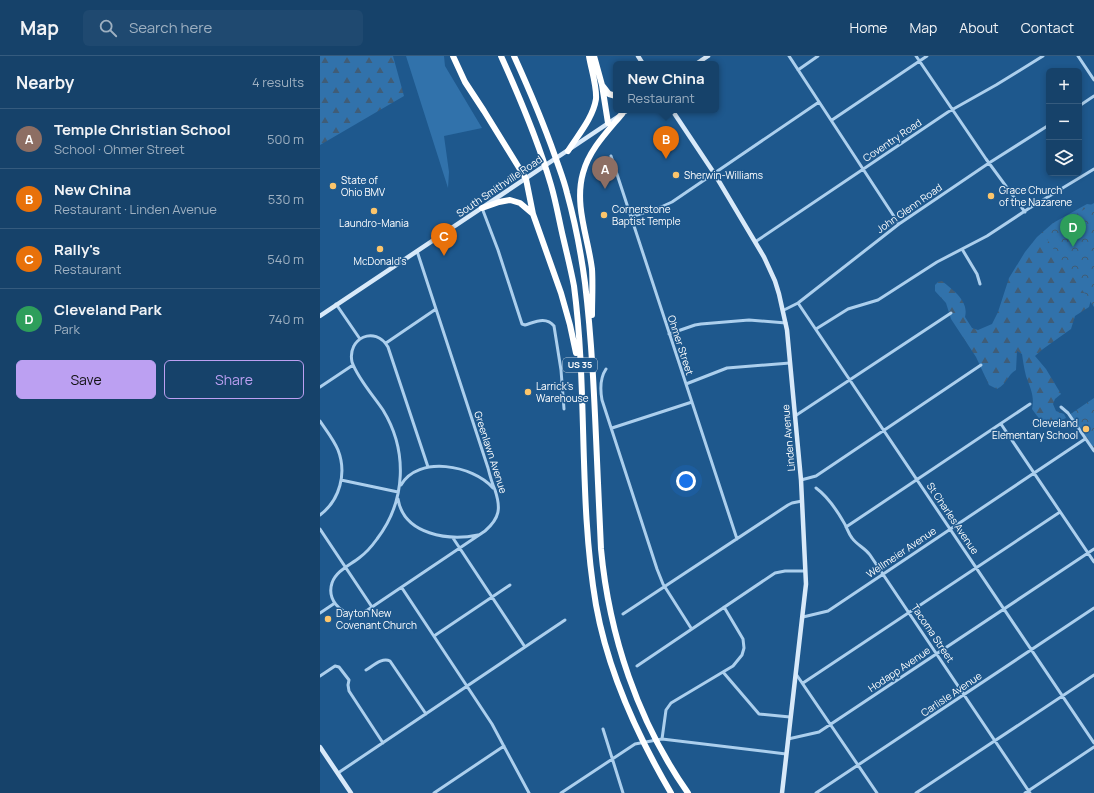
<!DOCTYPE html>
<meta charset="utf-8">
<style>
:root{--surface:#16426a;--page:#1f4970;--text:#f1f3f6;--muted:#9eb0c1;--line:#355b7e;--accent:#bca0f2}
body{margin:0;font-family:Manrope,sans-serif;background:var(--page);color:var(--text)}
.controls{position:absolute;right:12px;top:12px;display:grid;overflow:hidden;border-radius:6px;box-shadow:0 2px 6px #0003}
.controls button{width:36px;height:36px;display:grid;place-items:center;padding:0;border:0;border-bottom:1px solid var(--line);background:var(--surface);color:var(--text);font:20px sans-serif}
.you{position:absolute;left:366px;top:425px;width:14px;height:14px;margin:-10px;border:3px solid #fff;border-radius:50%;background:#1a73e8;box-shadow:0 0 0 6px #1a73e833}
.badge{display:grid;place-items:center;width:26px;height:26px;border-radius:50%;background:var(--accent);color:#fff;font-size:13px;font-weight:700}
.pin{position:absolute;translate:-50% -33px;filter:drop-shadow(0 1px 2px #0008)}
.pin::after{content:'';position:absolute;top:21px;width:14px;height:12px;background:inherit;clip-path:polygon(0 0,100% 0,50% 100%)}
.popup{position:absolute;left:293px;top:5px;width:106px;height:52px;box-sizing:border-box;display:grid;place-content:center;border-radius:6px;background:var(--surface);filter:drop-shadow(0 1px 3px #0005);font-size:13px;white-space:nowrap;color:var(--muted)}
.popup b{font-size:15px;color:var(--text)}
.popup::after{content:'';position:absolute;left:50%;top:100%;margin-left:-8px;border:8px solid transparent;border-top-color:var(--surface)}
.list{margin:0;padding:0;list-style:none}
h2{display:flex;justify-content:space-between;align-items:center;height:52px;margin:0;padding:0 16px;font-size:17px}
h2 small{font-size:13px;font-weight:400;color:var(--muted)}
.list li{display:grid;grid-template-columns:26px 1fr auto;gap:12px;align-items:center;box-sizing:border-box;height:60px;padding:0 16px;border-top:1px solid var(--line)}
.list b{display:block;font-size:15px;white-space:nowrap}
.list p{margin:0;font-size:13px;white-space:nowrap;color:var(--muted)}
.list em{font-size:13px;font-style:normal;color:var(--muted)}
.actions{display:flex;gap:8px;padding:12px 16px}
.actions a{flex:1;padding:9px 0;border:1px solid var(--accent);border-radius:6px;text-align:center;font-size:14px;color:var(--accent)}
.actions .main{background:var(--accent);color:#111}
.icon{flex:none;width:22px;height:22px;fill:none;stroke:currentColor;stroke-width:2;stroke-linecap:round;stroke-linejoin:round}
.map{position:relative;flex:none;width:774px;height:737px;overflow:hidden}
header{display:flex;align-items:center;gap:24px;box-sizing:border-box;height:56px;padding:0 20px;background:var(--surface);border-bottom:1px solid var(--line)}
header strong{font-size:19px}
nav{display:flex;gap:22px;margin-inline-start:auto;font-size:14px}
.search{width:280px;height:36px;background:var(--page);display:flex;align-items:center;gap:10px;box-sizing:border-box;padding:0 14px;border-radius:6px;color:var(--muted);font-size:15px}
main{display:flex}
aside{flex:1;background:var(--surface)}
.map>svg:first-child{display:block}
.green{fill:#3172ab}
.forest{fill:url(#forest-firs)}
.park{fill:url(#park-crowns)}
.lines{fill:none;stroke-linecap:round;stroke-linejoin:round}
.street{stroke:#accfed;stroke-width:3}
.secondary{stroke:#d8e9f9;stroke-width:4.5}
.highway{stroke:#fff;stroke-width:6}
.poi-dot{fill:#fcc56b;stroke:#1e588d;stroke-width:1.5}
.labels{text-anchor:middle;stroke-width:3;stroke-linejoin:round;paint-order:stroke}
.shield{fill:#1e588d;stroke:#bccddd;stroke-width:1}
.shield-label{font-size:9px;font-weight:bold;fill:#fff}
.street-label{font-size:10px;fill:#fff;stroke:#1e588d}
.poi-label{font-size:10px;fill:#fff;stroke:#1e588d;text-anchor:start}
</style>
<header>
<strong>Map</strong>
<div class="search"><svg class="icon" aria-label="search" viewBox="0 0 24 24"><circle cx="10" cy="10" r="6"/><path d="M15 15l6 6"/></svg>Search here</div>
<nav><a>Home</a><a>Map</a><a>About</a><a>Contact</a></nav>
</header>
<main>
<aside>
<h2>Nearby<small>4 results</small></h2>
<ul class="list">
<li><span class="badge" style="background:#8d6e63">A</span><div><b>Temple Christian School</b><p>School · Ohmer Street</p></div><em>500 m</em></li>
<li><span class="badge" style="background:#e8710a">B</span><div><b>New China</b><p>Restaurant · Linden Avenue</p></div><em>530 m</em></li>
<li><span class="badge" style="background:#e8710a">C</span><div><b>Rally's</b><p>Restaurant</p></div><em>540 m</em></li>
<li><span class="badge" style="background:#2e9e5b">D</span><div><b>Cleveland Park</b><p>Park</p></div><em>740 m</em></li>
</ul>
<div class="actions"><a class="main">Save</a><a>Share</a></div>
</aside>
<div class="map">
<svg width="774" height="737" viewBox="0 0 774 737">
<defs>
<pattern id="forest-firs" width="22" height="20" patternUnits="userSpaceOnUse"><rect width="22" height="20" fill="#3172ab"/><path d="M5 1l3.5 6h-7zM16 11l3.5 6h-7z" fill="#405d77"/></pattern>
<pattern id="park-crowns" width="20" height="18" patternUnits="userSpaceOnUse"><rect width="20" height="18" fill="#3172ab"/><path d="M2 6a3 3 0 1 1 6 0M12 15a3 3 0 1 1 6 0" fill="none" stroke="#405d77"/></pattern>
</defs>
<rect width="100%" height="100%" fill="#1e588d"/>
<path class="green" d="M86,0H124L125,10L162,72L124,80L129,116L128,132Z"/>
<path class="forest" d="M0,0H73L84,40L0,89Z
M767,148L774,149L772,240L769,251L755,260L751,273L723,293L715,300L726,313L741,338L735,343L733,348L736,355L744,358L746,362C726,371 724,370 712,353C715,341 710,331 706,320C704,312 703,305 702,298L697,295L696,314C687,319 688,327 677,333L669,329L656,301L631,263L626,247L615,235V229L618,226L622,225C634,235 649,245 645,261L652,272L658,274L672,268L678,256L689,222L705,196L717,181L733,167Z"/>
<path class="park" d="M774,147V251L724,179Z
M774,342V395L749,359Z"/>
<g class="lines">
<path class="street" d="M469,0L579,168
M596,0L666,103L705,156
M758,0L774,24
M478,14L498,0
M759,50L774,40
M512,64L607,0
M291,100L417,483
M162,152L178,194L202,268L205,269C215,266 226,260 234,270L241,314L244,353
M311,161L341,151L352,146L499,46
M435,186L628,56L676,29L723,0
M642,193L657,218L660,228
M97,195L168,412C170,420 172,427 175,434C181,452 180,462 165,475L52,551C47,555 42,558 35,558C19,558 7,542 12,527C16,515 30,509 39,502C46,497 52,490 57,483C86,445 88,395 63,354C53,339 38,323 32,306C27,282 55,269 68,291L108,411
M478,247L774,687
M16,248L40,283
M464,254L478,247L579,168L669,107L729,69
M496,273L528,253L558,244L617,206L667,180L708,153L774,113
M349,278L375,269L381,268L429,264L466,267
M66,287L116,253
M286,313C280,322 280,333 282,344L337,513L343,528L371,572
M366,328L407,312L470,307
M0,331L33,309
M741,351L748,357L774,395
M475,360L631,257
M0,365C6,374 14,384 18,394C27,417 20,444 0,459
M681,368L774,506
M292,372L372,346
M21,424L78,436
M481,424L496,420L661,309
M81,429C98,399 153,409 173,432
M496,432C507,440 516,453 523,465C527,471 528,477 532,482C537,489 545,492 550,499L710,737
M78,443C84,479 129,485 158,479
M526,471L710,348
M0,473L52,551
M133,482L205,591
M82,532L172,668L209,737
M0,557L15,547
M303,558L468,449L472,447L482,445
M483,561L508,555L765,383
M114,580L190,529
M317,610L455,517L465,515H485
M46,614C53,610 62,601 70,605L106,658
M403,616L439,658L470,661
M476,618L557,737
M0,620L15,610L19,611L29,624L28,629L29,635L63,687
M483,627L740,456
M283,673L303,737
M342,683L346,654L351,647L413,610L422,599L424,592L423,583L404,551
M468,683L499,676L774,493
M18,717L245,564
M114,737L184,690
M241,737L315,688L342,683L466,698
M496,737L774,552
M596,737L774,619
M705,737L774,691"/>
<path class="secondary" d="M318,0L323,8
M376,8L388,0
M352,54L394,117L444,201L455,225L459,238L467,274L481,424L486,528L462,737
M0,260L308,54
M0,691L31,737"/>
<path class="highway" d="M133,0L145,26L164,55L206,123L213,158
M181,0C200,42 218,84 231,129C236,146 239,164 243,181C247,198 251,214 254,230C268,336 258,444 276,549C288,616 317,679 351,737
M194,0C209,33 223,66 235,100C239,112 244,124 247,137C255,166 261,197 265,227C273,294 275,360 278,427C279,449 280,471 281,493C289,579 318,666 368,737
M274,0L282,29L288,67
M282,29L289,38L296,40
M248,95C258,79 273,62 276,43C277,30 271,13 269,0
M162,152L179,146L190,144L200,147L213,158L241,237L250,269L256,297
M272,259C272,244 273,228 272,213C268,181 254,149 263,117C269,94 287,76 302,58"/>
</g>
<g class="poi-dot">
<circle cx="356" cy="119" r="4"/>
<circle cx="13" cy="130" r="4"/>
<circle cx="671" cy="140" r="4"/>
<circle cx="54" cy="155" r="4"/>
<circle cx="284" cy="159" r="4"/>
<circle cx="60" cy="193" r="4"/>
<circle cx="208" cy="336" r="4"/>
<circle cx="766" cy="373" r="4"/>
<circle cx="8" cy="563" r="4"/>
</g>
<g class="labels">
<rect class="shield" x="243" y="302" width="34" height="14" rx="3"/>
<g class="shield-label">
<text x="260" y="312">US 35</text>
</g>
<g class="street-label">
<text transform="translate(572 84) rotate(-34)" y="4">Coventry Road</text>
<text transform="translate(179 130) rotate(-34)" y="4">South Smithville Road</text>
<text transform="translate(589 152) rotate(-35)" y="4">John Glenn Road</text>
<text transform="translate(361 289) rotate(72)" y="4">Ohmer Street</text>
<text transform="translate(468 382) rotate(-95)" y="4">Linden Avenue</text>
<text transform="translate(171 396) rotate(72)" y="4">Greenlawn Avenue</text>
<text transform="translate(633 462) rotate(56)" y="4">St Charles Avenue</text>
<text transform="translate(581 496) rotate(-34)" y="4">Wellmeier Avenue</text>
<text transform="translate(613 577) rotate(56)" y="4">Tacoma Street</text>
<text transform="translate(579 613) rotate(-34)" y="4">Hodapp Avenue</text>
<text transform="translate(631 638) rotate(-34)" y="4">Carlisle Avenue</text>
</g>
<g class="poi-label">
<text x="364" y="123">Sherwin-Williams</text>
<text x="21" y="128">State of<tspan x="21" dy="12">Ohio BMV</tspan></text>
<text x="679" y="138">Grace Church<tspan x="679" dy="12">of the Nazarene</tspan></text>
<text x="292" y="157">Cornerstone<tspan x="292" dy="12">Baptist Temple</tspan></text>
<text x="54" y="171" text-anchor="middle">Laundro-Mania</text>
<text x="60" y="209" text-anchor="middle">McDonald's</text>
<text x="216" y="334">Larrick’s<tspan x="216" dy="12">Warehouse</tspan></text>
<text x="758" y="371" text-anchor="end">Cleveland<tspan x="758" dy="12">Elementary School</tspan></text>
<text x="16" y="561">Dayton New<tspan x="16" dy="12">Covenant Church</tspan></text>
</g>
</g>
</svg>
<div class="controls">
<button>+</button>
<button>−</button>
<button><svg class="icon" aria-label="layers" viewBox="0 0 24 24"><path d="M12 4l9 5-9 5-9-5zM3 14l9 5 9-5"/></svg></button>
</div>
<div class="you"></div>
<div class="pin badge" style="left:285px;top:133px;background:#8d6e63">A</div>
<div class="pin badge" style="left:346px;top:103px;background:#e8710a">B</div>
<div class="popup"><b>New China</b>Restaurant</div>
<div class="pin badge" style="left:124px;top:200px;background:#e8710a">C</div>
<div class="pin badge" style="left:753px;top:191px;background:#2e9e5b">D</div>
</div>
</main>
